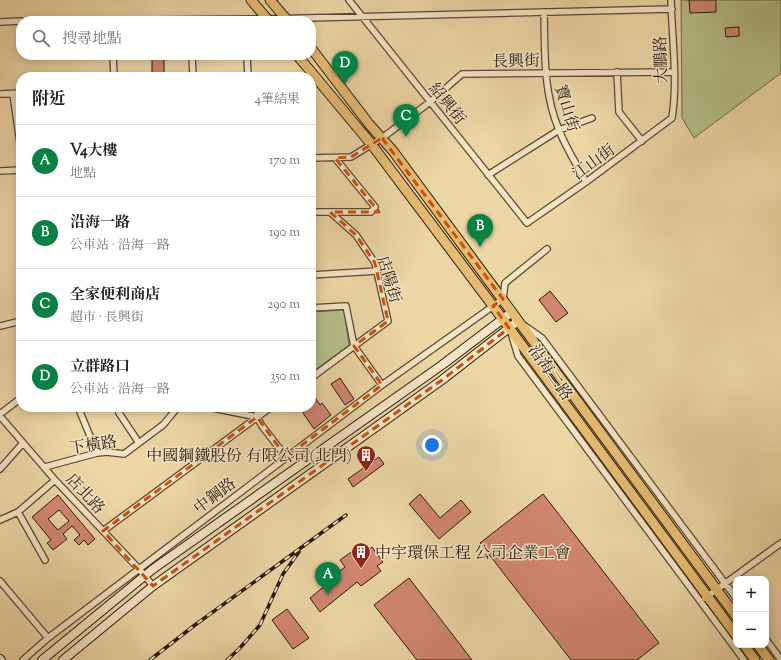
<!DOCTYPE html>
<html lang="zh-TW">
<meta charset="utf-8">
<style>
:root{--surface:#fff;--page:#f6f6f6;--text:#222;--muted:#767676;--line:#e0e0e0;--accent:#0b8043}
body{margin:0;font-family:"Sorts Mill Goudy","Noto Serif TC",serif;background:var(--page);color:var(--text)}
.controls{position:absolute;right:12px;bottom:12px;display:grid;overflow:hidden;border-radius:8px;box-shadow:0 2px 10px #0003}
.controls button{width:36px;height:36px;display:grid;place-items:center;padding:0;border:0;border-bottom:1px solid var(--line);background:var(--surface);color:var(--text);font:20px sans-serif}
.you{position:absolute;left:432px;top:445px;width:14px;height:14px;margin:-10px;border:3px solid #fff;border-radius:50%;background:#1a73e8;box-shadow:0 0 0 6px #1a73e833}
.badge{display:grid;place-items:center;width:26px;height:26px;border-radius:50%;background:var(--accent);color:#fff;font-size:13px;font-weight:700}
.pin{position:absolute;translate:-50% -33px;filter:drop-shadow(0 1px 2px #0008)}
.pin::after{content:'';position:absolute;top:21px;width:14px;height:12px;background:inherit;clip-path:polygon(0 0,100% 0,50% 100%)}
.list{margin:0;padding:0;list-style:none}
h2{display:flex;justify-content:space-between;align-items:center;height:52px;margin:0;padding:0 16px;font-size:17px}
h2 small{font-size:13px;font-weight:400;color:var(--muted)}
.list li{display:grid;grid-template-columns:26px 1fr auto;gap:12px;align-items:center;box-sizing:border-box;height:72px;padding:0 16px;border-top:1px solid var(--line)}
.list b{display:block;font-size:15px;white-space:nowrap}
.list p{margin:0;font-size:13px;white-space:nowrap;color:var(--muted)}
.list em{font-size:13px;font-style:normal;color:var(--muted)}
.icon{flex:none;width:22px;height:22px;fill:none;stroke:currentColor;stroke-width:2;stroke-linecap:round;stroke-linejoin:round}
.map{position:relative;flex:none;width:781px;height:660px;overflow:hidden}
.search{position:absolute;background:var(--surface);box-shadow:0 2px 10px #0003;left:16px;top:16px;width:300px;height:44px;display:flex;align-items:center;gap:10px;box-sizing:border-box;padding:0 14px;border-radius:16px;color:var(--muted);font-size:15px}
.panel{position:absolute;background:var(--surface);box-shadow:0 2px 10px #0003;left:16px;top:72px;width:300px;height:340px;border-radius:16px}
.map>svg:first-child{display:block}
.green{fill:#b5be89;stroke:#6e6c4a}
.building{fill:#d38773;stroke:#271a0c;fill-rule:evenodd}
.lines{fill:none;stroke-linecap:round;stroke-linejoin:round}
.street-casing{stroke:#584932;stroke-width:8}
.secondary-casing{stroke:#271a0c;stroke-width:10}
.primary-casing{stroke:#271a0c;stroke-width:11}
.street{stroke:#f3e4c5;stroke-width:5.5}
.secondary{stroke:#f3e4c5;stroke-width:8}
.primary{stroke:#e6bb73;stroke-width:9}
.rail-casing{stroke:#271a0c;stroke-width:3.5}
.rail{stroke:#f3e4c5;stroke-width:2;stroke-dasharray:6;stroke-linecap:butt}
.marked{fill:none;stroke:#cb500c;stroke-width:3;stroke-dasharray:8 5;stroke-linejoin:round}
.labels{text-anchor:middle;stroke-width:3;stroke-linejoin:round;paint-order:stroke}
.street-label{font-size:16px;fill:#271a0c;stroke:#f3e4c5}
.poi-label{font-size:16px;fill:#271a0c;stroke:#f3e4c5;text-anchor:end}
</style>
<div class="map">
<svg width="781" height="660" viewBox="0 0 781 660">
<rect width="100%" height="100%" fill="#edd6a6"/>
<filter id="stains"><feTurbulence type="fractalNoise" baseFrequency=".005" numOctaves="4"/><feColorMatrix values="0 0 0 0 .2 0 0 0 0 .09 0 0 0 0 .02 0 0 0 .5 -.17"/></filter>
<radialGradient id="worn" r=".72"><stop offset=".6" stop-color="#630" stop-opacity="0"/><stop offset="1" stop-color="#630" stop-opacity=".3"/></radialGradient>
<path class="green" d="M681,0H781V73L694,138L682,118Z
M344,310L349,345L311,373V312Z"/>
<path class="building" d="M689,0H716V12L690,13Z
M739,27V36L726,37L725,28Z
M152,55H164V77H152Z
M550,291L568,313L556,322L539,300Z
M340,378L354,399L345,405L331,384Z
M311,391L320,405L322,403L331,415L314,429L305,416L300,407H311Z
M379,457L384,464L353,487L348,479Z
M420,494L440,518L461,500L471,512L439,539L409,504Z
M543,494L659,643L637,660H571L480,543Z
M58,495L95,539L88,545L84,540L79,545L74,540L80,535L72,526L63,534L67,539L53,550L47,543L51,540L32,517ZM59,510L69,521L58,530L48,519Z
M360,546L365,552L372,547L383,562L377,566L381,571L361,586L357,582L320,612L310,598L338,575L337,573L345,567L340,560Z
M409,578L472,660H417L374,605Z
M287,609L309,638L293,649L272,620Z"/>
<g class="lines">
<g class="street-casing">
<path id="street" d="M349,0L527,223L586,182L672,118C678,79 672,39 671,0
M544,12C545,52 543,92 559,130C566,148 577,165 586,182
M61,21L266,19L672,9
M0,22L21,21
M113,55L114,77
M192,55L193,77
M247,55L248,77
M617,72L619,112L642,141
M0,94L21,93
M13,94L20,143
M311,158L351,157L382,138L430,102L462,74L674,72
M0,171L21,170
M488,175L559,130L592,118
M311,212H371L375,207L335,158
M311,275L377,271
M311,308L346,306L354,346L382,385
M0,326L21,321
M525,326L542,338L736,598
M512,336L518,356L744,660
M311,378L388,321L375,263L356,235L330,212
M78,407L97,453
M208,407L257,417
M258,407L257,417L262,426L286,457
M119,413L139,443
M0,414L21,398
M0,416L55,480L139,569L153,586
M45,467L97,453L107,452L124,454L163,425L178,407
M0,469L23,443
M18,512L45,560
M0,520L18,512L55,480
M103,531L271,407
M0,581L48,638
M705,598L781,543
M766,639L781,660
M23,660L48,638L382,385L503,299L505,283L547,249"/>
</g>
<g class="secondary-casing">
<path id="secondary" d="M0,659L1,660
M42,660L153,569L442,365L512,312
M63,660L153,586L442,380L518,321"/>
</g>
<g class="primary-casing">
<path id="primary" d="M251,0L269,21
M270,0L288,21
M311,48L369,124L393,151L736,616
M297,55L372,145L493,306L736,635
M744,645L755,660
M758,645L769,660"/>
</g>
<use href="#street" class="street"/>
<use href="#secondary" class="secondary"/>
<use href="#primary" class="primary"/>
<g class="rail-casing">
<path id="rail" d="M150,660L195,625L346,515
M227,660L239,649L260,625L283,574L299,552"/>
</g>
<use href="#rail" class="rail"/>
</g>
<path class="marked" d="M382,138L503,299L493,306L509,328L442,380L153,586L103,531L257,417L286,457L382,385L354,346L388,321L375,263L356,235L330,212H379L335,158L351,157Z"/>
<defs>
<g id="building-pin" transform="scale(1)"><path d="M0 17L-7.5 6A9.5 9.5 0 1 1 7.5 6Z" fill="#8f2418" stroke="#f3e4c5"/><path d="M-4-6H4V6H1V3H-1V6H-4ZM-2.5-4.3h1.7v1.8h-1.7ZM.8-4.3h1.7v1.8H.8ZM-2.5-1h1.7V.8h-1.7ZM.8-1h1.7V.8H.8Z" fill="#fff"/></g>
</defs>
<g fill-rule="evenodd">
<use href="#building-pin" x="366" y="455"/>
<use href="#building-pin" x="361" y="552"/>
</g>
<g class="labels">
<g class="street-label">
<text transform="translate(516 60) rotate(-1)" y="6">長興街</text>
<text transform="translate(660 60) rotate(-92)" y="6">大鵬路</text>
<text transform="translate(448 103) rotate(51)" y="6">紹興街</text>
<text transform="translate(568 108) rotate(73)" y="6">寶山街</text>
<text transform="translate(593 161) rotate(-36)" y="6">江山街</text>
<text transform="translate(390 279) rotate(73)" y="6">店陽街</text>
<text transform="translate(551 372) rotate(55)" y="6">沿海二路</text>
<text transform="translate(93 444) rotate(-9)" y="6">下橫路</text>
<text transform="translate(86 493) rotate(47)" y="6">店北路</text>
<text transform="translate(214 495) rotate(-37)" y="6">中鋼路</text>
</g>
<g class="poi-label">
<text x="352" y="461">中國鋼鐵股份 有限公司(北門)</text>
<text x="375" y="558" text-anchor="start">中宇環保工程 公司企業工會</text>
</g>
</g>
<rect width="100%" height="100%" filter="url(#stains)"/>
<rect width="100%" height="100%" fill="url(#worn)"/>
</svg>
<div class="controls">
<button>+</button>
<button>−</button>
</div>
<div class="you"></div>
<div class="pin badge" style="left:328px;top:595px">A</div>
<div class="pin badge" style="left:480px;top:247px">B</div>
<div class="pin badge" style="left:406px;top:137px">C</div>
<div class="pin badge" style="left:345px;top:84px">D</div>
<div class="search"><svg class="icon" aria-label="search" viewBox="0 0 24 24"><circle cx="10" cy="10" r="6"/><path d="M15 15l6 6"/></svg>搜尋地點</div>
<section class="panel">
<h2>附近<small>4筆結果</small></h2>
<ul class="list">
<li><span class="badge">A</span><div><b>V4大樓</b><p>地點</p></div><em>170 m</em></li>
<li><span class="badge">B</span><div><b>沿海一路</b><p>公車站 · 沿海一路</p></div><em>190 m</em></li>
<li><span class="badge">C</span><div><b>全家便利商店</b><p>超市 · 長興街</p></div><em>290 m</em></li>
<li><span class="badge">D</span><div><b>立群路口</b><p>公車站 · 沿海一路</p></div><em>350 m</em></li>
</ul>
</section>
</div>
